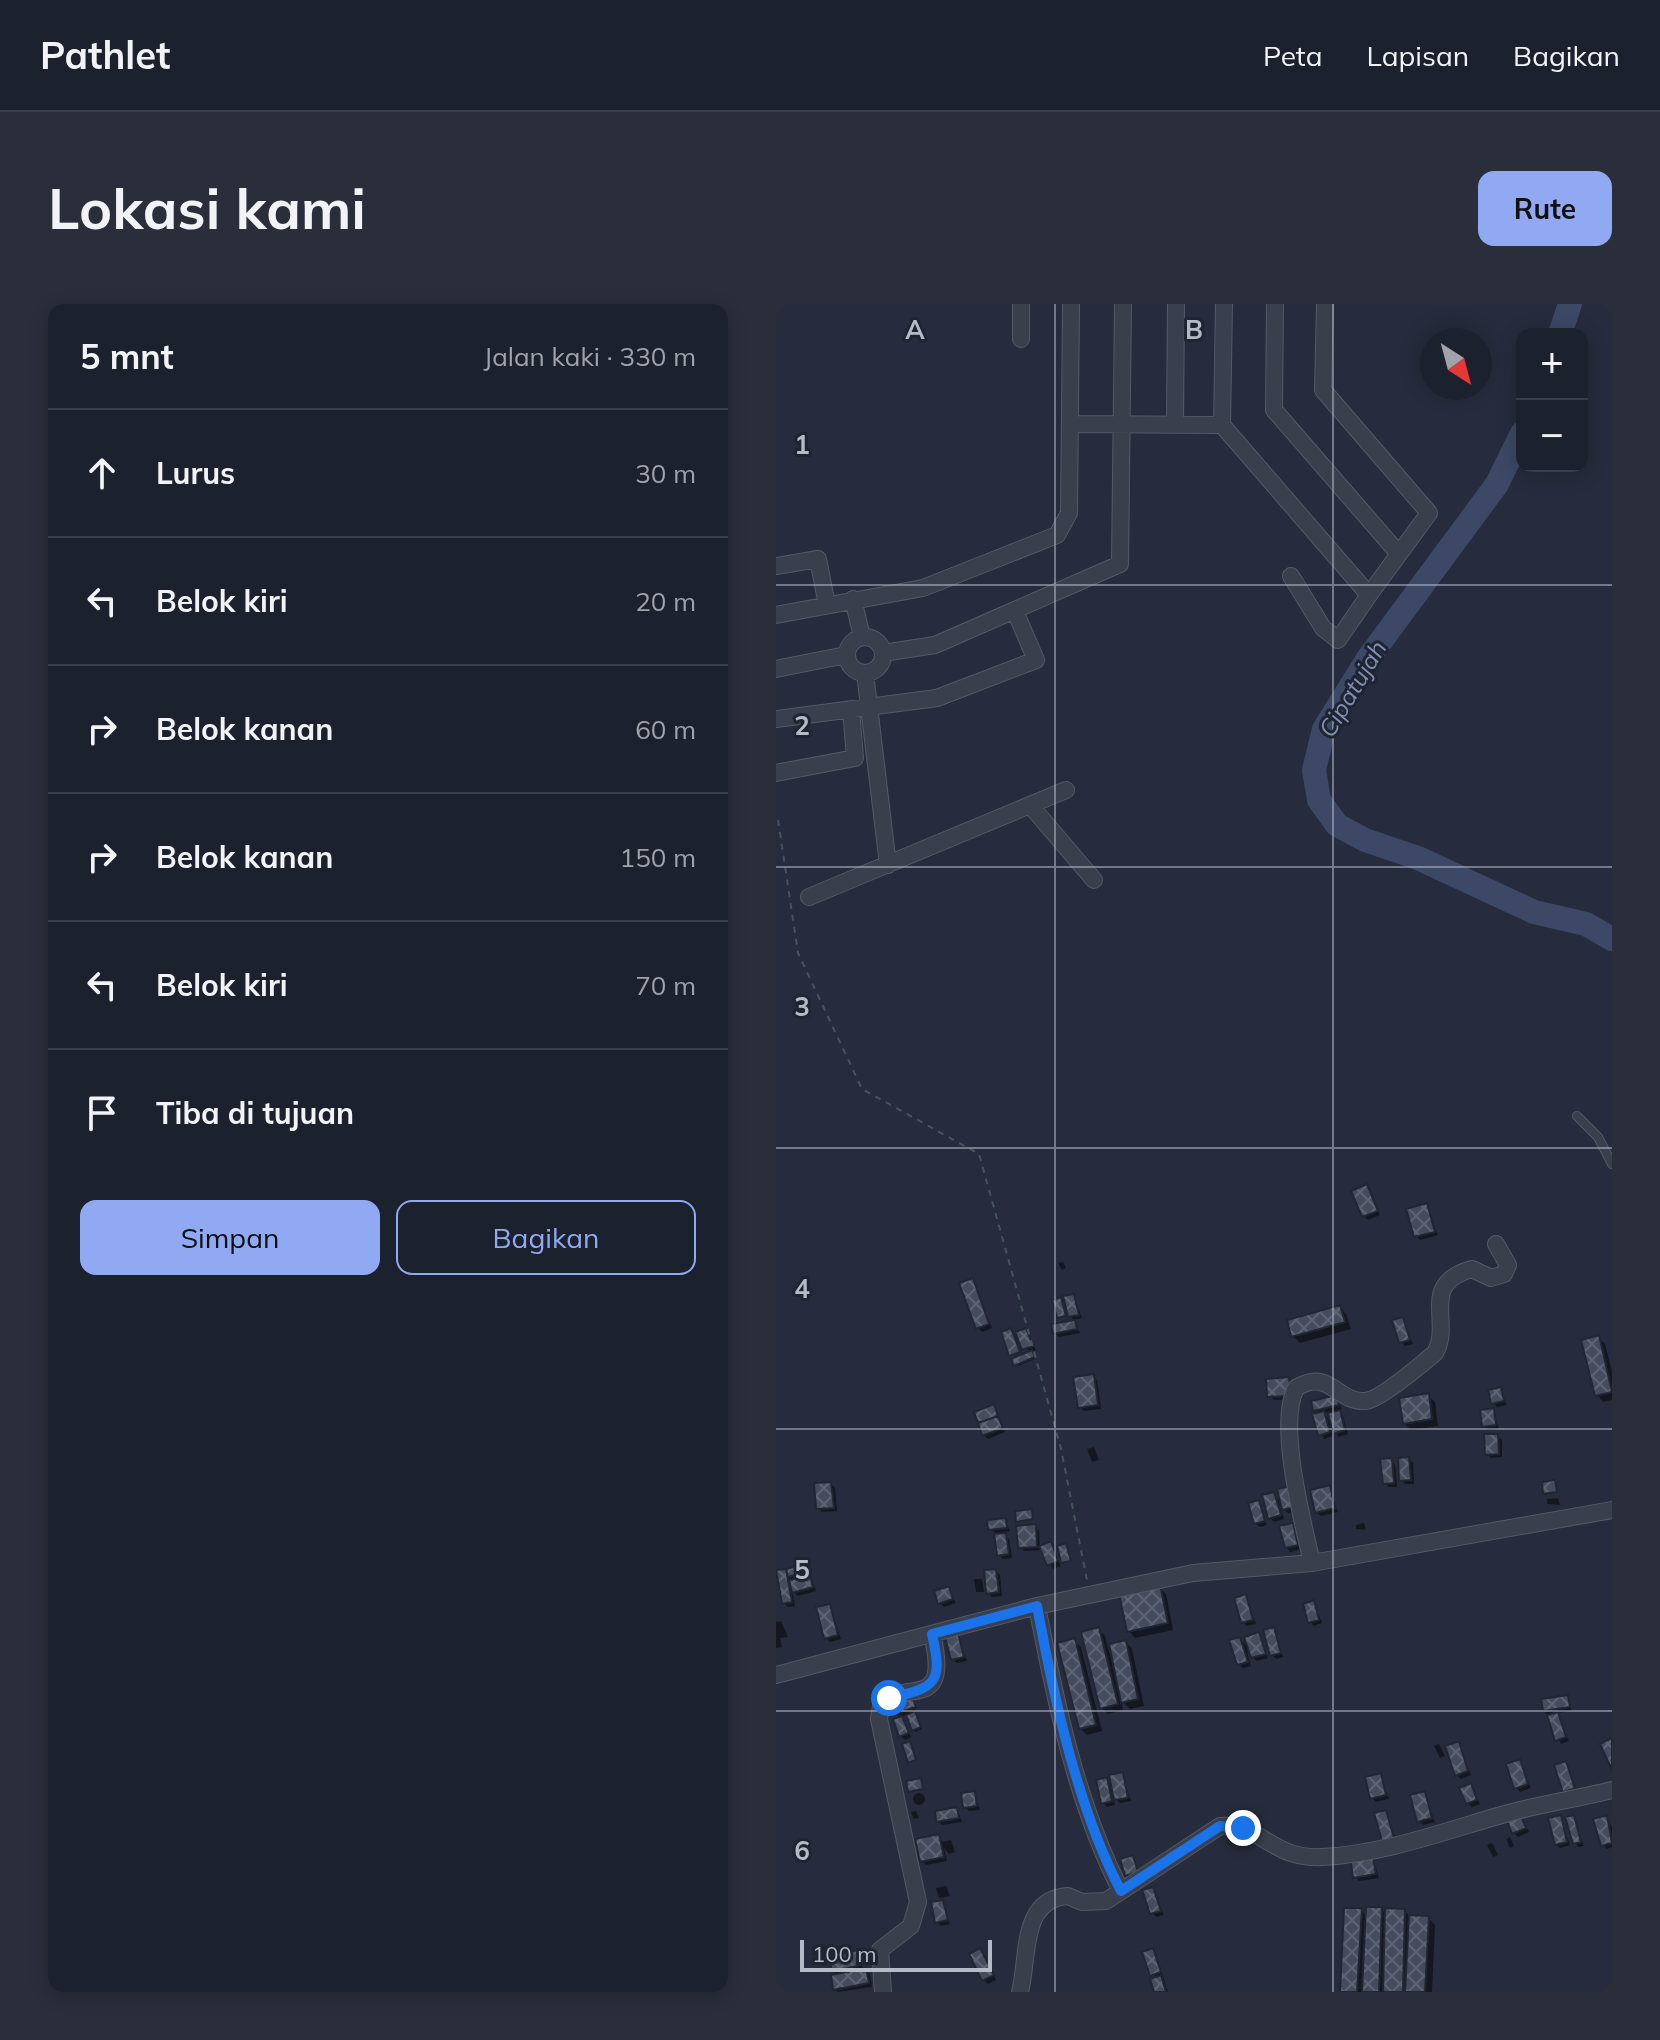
<!DOCTYPE html>
<html lang="id">
<meta charset="utf-8">
<style>
:root{--surface:#1c212e;--page:#292e3a;--text:#f1f3f6;--muted:#a0a3aa;--line:#3a3e4a;--accent:#91a9f2}
body{margin:0;font-family:Mulish,sans-serif;background:var(--page);color:var(--text)}
.controls{position:absolute;right:24px;top:24px;display:grid;overflow:hidden;border-radius:16px;box-shadow:0 4px 20px #0003}
.controls button{width:72px;height:72px;display:grid;place-items:center;padding:0;border:0;border-bottom:2px solid var(--line);background:var(--surface);color:var(--text);font:40px sans-serif}
.compass{position:absolute;left:644px;top:24px;width:72px;height:72px;border-radius:50%;background:var(--surface);box-shadow:0 4px 20px #0003;rotate:144deg}
.scale{position:absolute;left:24px;bottom:20px;width:192px;box-sizing:border-box;padding-left:8px;border:4px solid #b5bac8;border-top:0;font-size:22px;line-height:28px;white-space:nowrap;color:#b5bac8;-webkit-text-stroke:6px #1e2432;paint-order:stroke}
.stop{position:absolute;width:24px;height:24px;margin:-18px;border:6px solid #1a73e8;border-radius:50%;background:#fff}
.stop.end{background:#1a73e8;border-color:#fff;box-shadow:0 2px 8px #0008}
.list{margin:0;padding:0;list-style:none}
h2{display:flex;justify-content:space-between;align-items:center;height:104px;margin:0;padding:0 32px;font-size:34px}
h2 small{font-size:26px;font-weight:400;color:var(--muted)}
.list li{display:grid;grid-template-columns:52px 1fr auto;gap:24px;align-items:center;box-sizing:border-box;height:128px;padding:0 32px;border-top:2px solid var(--line)}
.list b{display:block;font-size:30px;white-space:nowrap}
.list em{font-size:26px;font-style:normal;color:var(--muted)}
.actions{display:flex;gap:16px;padding:24px 32px}
.actions a{flex:1;padding:18px 0;border:2px solid var(--accent);border-radius:16px;text-align:center;font-size:28px;color:var(--accent)}
.actions .main{background:var(--accent);color:#111}
.icon{flex:none;width:44px;height:44px;fill:none;stroke:currentColor;stroke-width:2;stroke-linecap:round;stroke-linejoin:round}
.map{position:relative;flex:none;width:836px;height:1688px;overflow:hidden;border-radius:16px}
header{display:flex;align-items:center;gap:48px;box-sizing:border-box;height:112px;padding:0 40px;background:var(--surface);border-bottom:2px solid var(--line)}
header strong{font-size:38px}
nav{display:flex;gap:44px;margin-inline-start:auto;font-size:28px}
.intro{display:flex;align-items:center;justify-content:space-between;box-sizing:border-box;height:192px;padding:0 48px}
h1{margin:0;font-size:56px}
.button{padding:20px 36px;border-radius:16px;background:var(--accent);color:#111;font-size:28px;font-weight:700}
main{display:flex;gap:48px;padding:0 48px}
aside{flex:1;background:var(--surface);border-radius:16px;box-shadow:0 4px 20px #0003}
.map>svg:first-child{display:block}
.shadow{fill:#0007;fill-rule:evenodd}
.lines{fill:none;stroke-linecap:round;stroke-linejoin:round}
.river{stroke:#3c4865;stroke-width:24}
.building{fill:url(#building-cross-hatch);stroke:#202634;stroke-width:2}
.service-casing{stroke:#545a68;stroke-width:10}
.minor-casing{stroke:#545a68;stroke-width:18}
.path{stroke:#45555b;stroke-width:2;stroke-dasharray:6 6;stroke-linecap:butt}
.service{stroke:#393f4d;stroke-width:8}
.minor{stroke:#393f4d;stroke-width:16}
.route{stroke:#1a73e8;stroke-width:10}
.grid{fill:none;stroke:#b5bac8;stroke-width:2;stroke-opacity:0.55}
.labels{text-anchor:middle;stroke-width:6;stroke-linejoin:round;paint-order:stroke}
.water-label{font-size:24px;font-style:italic;fill:#7f8dae;stroke:#1e2432}
.grid-label{font-size:26px;text-anchor:middle;font-weight:bold;fill:#b5bac8;stroke:#1e2432;stroke-width:6;stroke-linejoin:round;paint-order:stroke}
</style>
<header>
<strong>Pathlet</strong>
<nav><a>Peta</a><a>Lapisan</a><a>Bagikan</a></nav>
</header>
<div class="intro"><h1>Lokasi kami</h1><a class="button">Rute</a></div>
<main>
<aside>
<h2>5 mnt<small>Jalan kaki · 330 m</small></h2>
<ul class="list">
<li><svg class="icon" aria-label="ahead" viewBox="0 0 24 24"><path d="M12 20V5M6 11l6-6 6 6"/></svg><div><b>Lurus</b></div><em>30 m</em></li>
<li><svg class="icon" aria-label="left" viewBox="0 0 24 24"><path d="M17 20v-9H6M10 6l-5 5 5 5"/></svg><div><b>Belok kiri</b></div><em>20 m</em></li>
<li><svg class="icon" aria-label="right" viewBox="0 0 24 24"><path d="M7 20v-9h11M14 6l5 5-5 5"/></svg><div><b>Belok kanan</b></div><em>60 m</em></li>
<li><svg class="icon" aria-label="right" viewBox="0 0 24 24"><path d="M7 20v-9h11M14 6l5 5-5 5"/></svg><div><b>Belok kanan</b></div><em>150 m</em></li>
<li><svg class="icon" aria-label="left" viewBox="0 0 24 24"><path d="M17 20v-9H6M10 6l-5 5 5 5"/></svg><div><b>Belok kiri</b></div><em>70 m</em></li>
<li><svg class="icon" aria-label="arrive" viewBox="0 0 24 24"><path d="M6 21V4h12l-3 4 3 4H6"/></svg><div><b>Tiba di tujuan</b></div></li>
</ul>
<div class="actions"><a class="main">Simpan</a><a>Bagikan</a></div>
</aside>
<div class="map">
<svg width="836" height="1688" viewBox="0 0 836 1688">
<defs>
<pattern id="building-cross-hatch" width="8" height="8" patternUnits="userSpaceOnUse" patternTransform="scale(2)"><rect width="8" height="8" fill="#454c5e"/><path d="M0 0l8 8M0 8l8-8" fill="none" stroke="#5e6474"/></pattern>
</defs>
<rect width="100%" height="100%" fill="#262c3d"/>
<path class="shadow" d="M590,882L604,911L592,916L587,912Z
M650,902L662,931L644,936L640,932Z
M287,958L290,964L286,966L282,959Z
M196,976L216,1024L206,1028L202,1024Z
M298,992L306,1014L298,1016L294,1012Z
M564,1003L570,1010L575,1025L524,1039L517,1032Z
M626,1015L637,1040L629,1042L625,1038Z
M298,1018L304,1029L283,1033L279,1029Z
M250,1026L260,1046L255,1048L259,1055L242,1062L237,1053L246,1052L254,1047L242,1040L244,1046L234,1049L235,1027L239,1030Z
M822,1033L829,1040L836,1068V1096L827,1098L821,1091Z
M317,1072L321,1076L325,1105L308,1107L303,1103Z
M513,1075L517,1079L518,1095L498,1096L493,1092Z
M724,1085L731,1101L721,1103L717,1099Z
M652,1092L659,1098L662,1122L635,1126L628,1119Z
M560,1093L566,1105L561,1106L567,1112L572,1130L563,1133L555,1124L557,1132L548,1135L539,1106ZM554,1108L556,1118L547,1109Z
M217,1102L229,1128L212,1135L208,1131Z
M717,1106L723,1125L712,1126L708,1122Z
M722,1132L726,1136V1153L715,1154L711,1150Z
M318,1143L323,1156L316,1158L311,1145Z
M633,1155L637,1159L638,1180H629L625,1176Z
M615,1156L619,1161L621,1183H613L609,1179Z
M55,1180L59,1184L61,1207L46,1208L42,1204Z
M553,1184L562,1208L545,1212L541,1208Z
M497,1190L506,1199L523,1207L512,1209L503,1201L508,1215L498,1218L494,1214Z
M782,1194L784,1201L771,1200V1195Z
M483,1198L491,1221L484,1223L479,1219Z
M229,1216L234,1227L226,1228L233,1235L236,1254L227,1255L223,1251L220,1229L214,1225Z
M588,1219L590,1226L580,1225V1221Z
M516,1221L525,1245L514,1248L510,1243Z
M259,1223L263,1227L264,1244L274,1240L285,1262L277,1265L267,1246L248,1247L244,1243Z
M30,1261L40,1287L22,1292L16,1286L19,1302L12,1303L8,1299L3,1268Z
M220,1267L224,1271L226,1292L216,1293L212,1289Z
M198,1275H206L208,1288H200Z
M383,1283L390,1290L397,1326L359,1334L353,1327Z
M172,1284L180,1299L168,1303L164,1299Z
M470,1293L480,1320L471,1322L467,1318Z
M538,1299L546,1319L538,1322L534,1318Z
M54,1302L65,1335L54,1338L50,1334Z
M5,1317L12,1333L4,1334L6,1343L0,1344V1318Z
M322,1325L329,1332L335,1354L350,1338L356,1345L368,1402L354,1405L345,1396L347,1406L332,1410L325,1404Z
M497,1325L507,1353L500,1355L496,1351Z
M482,1330L492,1354L481,1357L471,1348L475,1362L467,1364L463,1360L464,1335L474,1345Z
M181,1332L191,1357L181,1359L177,1355Z
M298,1337L305,1343L326,1427L311,1431L304,1424Z
M136,1394L146,1425L139,1428L132,1411L125,1413L135,1433L129,1436L125,1432V1414L120,1409Z
M791,1394L796,1407L781,1409L793,1437L785,1440L768,1406Z
M663,1440L669,1452L664,1454L658,1442Z
M682,1440L695,1471L685,1475L681,1471Z
M743,1457L755,1484L744,1488L740,1484Z
M790,1459L802,1488L792,1492L788,1488Z
M346,1471L355,1497L344,1499L337,1492L339,1501L331,1503L327,1499L330,1475L337,1482Z
M604,1472L613,1495L600,1498L596,1494Z
M694,1482L704,1500L696,1503L691,1499Z
M198,1489L204,1506L193,1507L189,1503Z
M648,1489L659,1518L647,1521L643,1517Z
M137 1495a6 6 0 1 1 12 0a6 6 0 1 1-12 0Z
M181,1505L186,1518L166,1521L162,1517Z
M140,1507L143,1514L138,1515L135,1508Z
M609,1508L621,1538L612,1540Z
M744,1511L753,1528L742,1533L738,1529Z
M784,1513L794,1541L784,1544L780,1540Z
M797,1513L808,1542L803,1543L799,1539Z
M830,1513L836,1523V1543L831,1545L827,1541Z
M162,1532L167,1538L175,1536L179,1548L173,1550L168,1544L171,1557L150,1561L146,1557Z
M734,1533L738,1542L734,1544L730,1535Z
M716,1539L722,1551L717,1553L711,1541Z
M596,1551L603,1574L583,1577L579,1573Z
M170,1582L174,1592L163,1594L160,1584Z
M377,1585L388,1611L380,1613L376,1609Z
M167,1598L174,1620L165,1622L161,1618Z
M605,1605L611,1611L628,1607L635,1613L652,1614L659,1621L656,1688H566L585,1606L591,1613Z
M204,1646L220,1676L212,1680L208,1676Z
M376,1647L380,1651L392,1688H380Z
M81,1649L88,1666L94,1670L96,1683L62,1688L59,1685L62,1671L58,1667Z"/>
<g class="lines">
<path class="river" d="M784,30L794,0
M746,129L721,180L591,356L548,425L538,466L543,496L561,521L589,536L642,554L758,608L810,620L836,635"/>
</g>
<path class="building" d="M591,880L602,907L586,913L575,887Z
M651,899L659,928L638,933L630,905Z
M197,974L213,1020L200,1025L183,979Z
M298,990L303,1011L292,1013L287,992Z
M285,993L290,1012L281,1014L276,996Z
M564,1001L569,1018L515,1033L511,1016Z
M627,1013L634,1036L623,1039L616,1016Z
M299,1016L301,1025L277,1030L275,1020Z
M235,1024L244,1048L233,1052L225,1028Z
M250,1024L257,1042L246,1046L239,1028Z
M823,1031L836,1088L819,1092L805,1036Z
M256,1046L259,1053L238,1062L235,1055Z
M318,1070L322,1101L302,1104L297,1073Z
M513,1073L515,1092L491,1093L490,1075Z
M725,1083L728,1097L715,1100L712,1086Z
M653,1089L656,1115L627,1120L623,1094Z
M561,1091L563,1101L537,1107L535,1097Z
M218,1100L222,1112L202,1119L198,1108Z
M718,1104L720,1121L706,1123L704,1106Z
M564,1106L569,1126L557,1130L552,1109Z
M548,1107L554,1128L542,1132L536,1110Z
M222,1112L227,1124L206,1132L202,1119Z
M708,1130H722L723,1150L709,1151Z
M633,1153L635,1176L623,1177L622,1154Z
M616,1154L618,1179L607,1180L604,1155Z
M779,1176L781,1188L767,1190L766,1178Z
M55,1178L58,1204L40,1205L38,1179Z
M554,1181L559,1204L539,1209L534,1186Z
M515,1182L520,1203L506,1206L501,1185Z
M498,1188L505,1211L492,1215L486,1191Z
M483,1196L489,1217L478,1220L472,1199Z
M256,1205L257,1215L240,1218L239,1207Z
M230,1214L231,1224L212,1226L211,1216Z
M517,1219L522,1241L509,1244L503,1222Z
M260,1220L261,1243L242,1244L240,1222Z
M230,1229L233,1250L221,1252L218,1230Z
M275,1237L282,1257L271,1262L263,1242Z
M290,1239L295,1257L285,1259L281,1242Z
M31,1259L33,1267L12,1273L10,1265Z
M10,1265L16,1298L6,1300L0,1266Z
M220,1265L223,1288L210,1290L208,1266Z
M34,1271L37,1283L16,1289L13,1276Z
M384,1281L392,1319L351,1328L343,1290Z
M173,1282L177,1295L162,1300L158,1287Z
M470,1290L477,1316L465,1319L458,1294Z
M538,1296L543,1316L532,1319L527,1300Z
M54,1300L62,1331L48,1335L40,1303Z
M323,1323L342,1400L324,1405L305,1328Z
M498,1323L505,1349L494,1352L487,1326Z
M483,1328L490,1350L475,1354L468,1333Z
M182,1329L188,1353L175,1356L169,1333Z
M464,1333L472,1358L461,1361L453,1336Z
M299,1334L320,1421L303,1425L281,1339Z
M350,1336L362,1395L345,1399L333,1340Z
M792,1391L794,1403L767,1407L765,1395Z
M136,1392L140,1403L118,1410L115,1399Z
M139,1407L145,1423L136,1427L130,1411Z
M782,1408L790,1433L779,1437L771,1411Z
M126,1412L133,1429L123,1433L117,1415Z
M835,1434L836,1435V1466L824,1440Z
M134,1437L140,1456L132,1459L126,1440Z
M683,1437L692,1467L679,1472L669,1442Z
M744,1455L752,1480L738,1485L730,1460Z
M790,1457L799,1484L787,1489L778,1461Z
M347,1468L352,1494L338,1496L333,1471Z
M605,1469L610,1491L594,1495L589,1473Z
M331,1473L336,1497L325,1500L320,1476Z
M145,1474L147,1485L132,1488L130,1477Z
M695,1479L701,1496L690,1500L683,1484Z
M199,1487L201,1502L187,1504L185,1489Z
M649,1487L656,1514L641,1518L634,1491Z
M181,1503L183,1514L160,1518L159,1507Z
M610,1506L618,1534L606,1537L598,1509Z
M744,1509L750,1524L736,1530L730,1514Z
M785,1511L791,1538L779,1541L772,1514Z
M798,1511L805,1538L797,1540L789,1513Z
M831,1511L836,1539L825,1542L817,1515Z
M163,1530L168,1553L144,1558L139,1535Z
M596,1548L600,1570L577,1574L574,1552Z
M357,1551L362,1568L349,1572L344,1555Z
M377,1583L385,1607L374,1610L366,1586Z
M167,1596L172,1616L159,1619L155,1598Z
M590,1603H606L603,1688H586Z
M568,1604H586L581,1688H564Z
M609,1604L629,1605L627,1688H607Z
M633,1611L653,1612L649,1688H629Z
M204,1644L218,1671L206,1677L193,1650Z
M377,1644L385,1668L374,1672L366,1648Z
M81,1646L85,1661L56,1668L53,1653Z
M90,1664L93,1679L57,1686L55,1671Z
M385,1671L390,1688H378L374,1675Z"/>
<g class="lines">
<g class="service-casing">
<path id="service" d="M801,812L822,833L836,860"/>
</g>
<g class="minor-casing">
<path id="minor" d="M448,0L446,121L593,291L562,336L547,324L515,272
M499,0L498,106L623,250
M549,0L547,86L653,209L593,291
M245,35V0
M294,120L446,121
M399,120L400,0
M0,262L42,255L51,301
M77,295L86,333
M0,311L147,284L281,231L293,209L295,0
M71 351a18 18 0 1 1 36 0a18 18 0 1 1-36 0Z
M107,349L159,341L344,260L347,0
M0,365L70,351
M89,369L112,561
M0,415L161,394L260,356L239,307
M0,469L79,454L75,405
M254,501L318,576
M33,593L290,486
M536,1259C527,1219 501,1120 520,1084C554,1063 560,1099 590,1097C605,1095 646,1060 659,1049C677,1018 642,980 696,965L715,974L728,970L732,961L720,940
M261,1302C279,1396 301,1501 345,1587
M0,1371L261,1302L417,1269L536,1259L836,1206
M107,1688L104,1646L135,1622L142,1598L103,1415L105,1402C125,1371 176,1413 156,1330
M244,1688C253,1653 244,1595 292,1592L306,1598L330,1597L444,1522C485,1519 496,1556 546,1553C608,1550 669,1527 729,1510C764,1500 801,1495 836,1486"/>
</g>
<path class="path" d="M2,516L22,649L86,785L203,850L285,1145L311,1276"/>
<use href="#service" class="service"/>
<use href="#minor" class="minor"/>
</g>
<g class="lines">
<path class="route" d="M113,1394C161,1384 167,1378 156,1330L261,1302C278,1394 301,1503 345,1587L444,1522L467,1524"/>
</g>
<path class="grid" d="M279,0V1688M557,0V1688M0,281H836M0,563H836M0,844H836M0,1125H836M0,1407H836"/>
<g class="labels">
<g class="water-label">
<text transform="translate(577 385) rotate(-59)" y="8">Cipatujah</text>
</g>
</g>
<g class="grid-label">
<text x="139" y="35">A</text>
<text x="418" y="35">B</text>
<text x="26" y="150">1</text>
<text x="26" y="431">2</text>
<text x="26" y="712">3</text>
<text x="26" y="994">4</text>
<text x="26" y="1275">5</text>
<text x="26" y="1556">6</text>
</g>
</svg>
<div class="controls">
<button>+</button>
<button>−</button>
</div>
<svg class="compass" viewBox="-18 -18 36 36"><path d="M0-13l5 13h-10z" fill="#e53935"/><path d="M0 13l5-13h-10z" fill="#a0a3aa"/></svg>
<div class="scale">100 m</div>
<div class="stop" style="left:113px;top:1394px"></div>
<div class="stop end" style="left:467px;top:1524px"></div>
</div>
</main>
